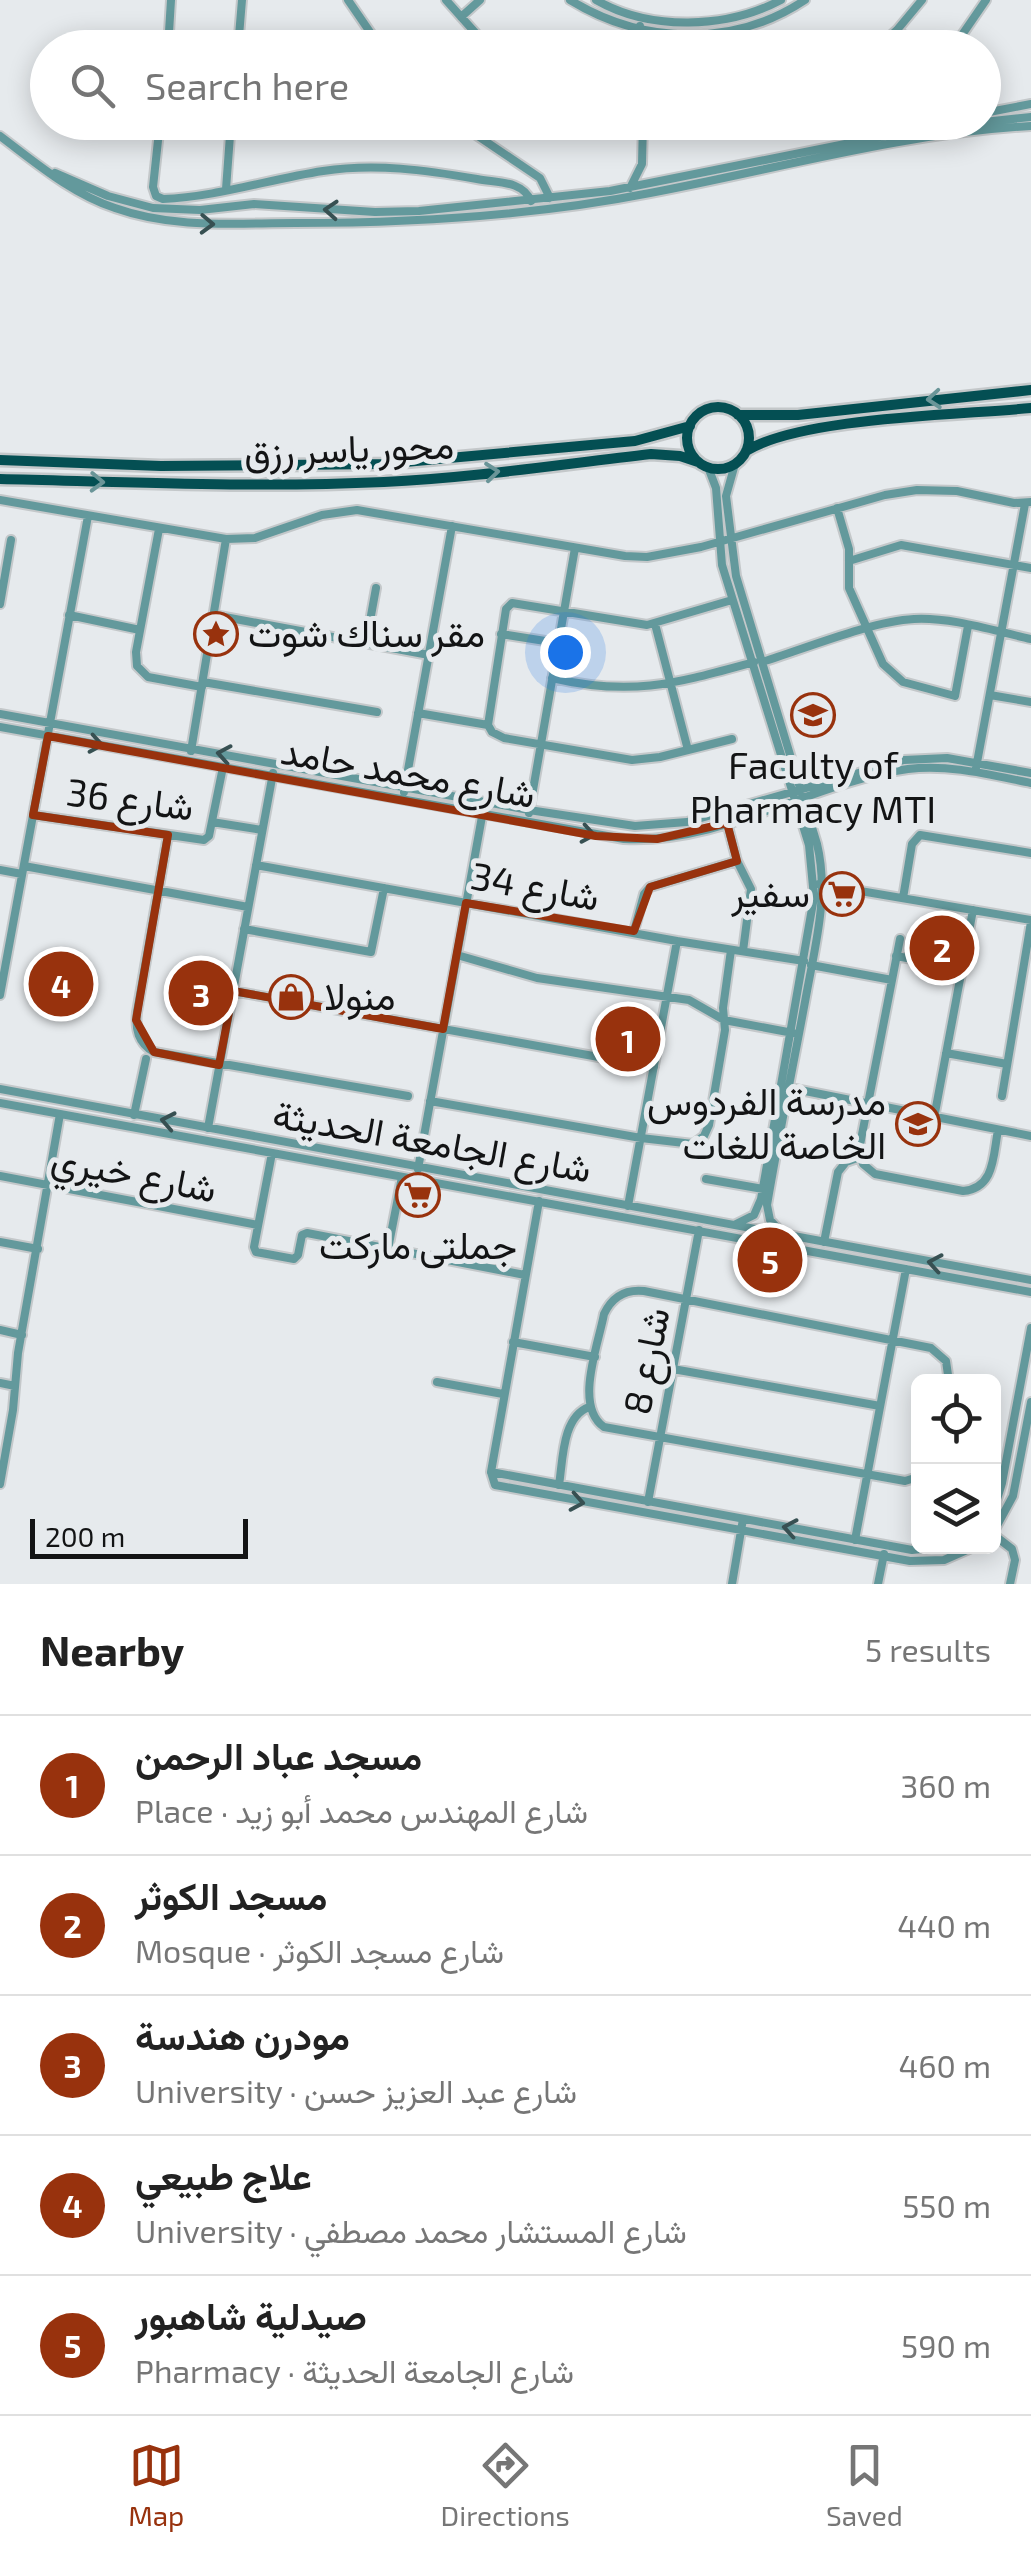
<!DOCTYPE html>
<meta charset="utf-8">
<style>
:root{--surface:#fff;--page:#f6f6f6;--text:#222;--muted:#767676;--line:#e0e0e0;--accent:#98320d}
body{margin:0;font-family:"Exo 2",Vazirmatn,sans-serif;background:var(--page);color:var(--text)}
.controls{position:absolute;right:30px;bottom:30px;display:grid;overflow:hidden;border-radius:15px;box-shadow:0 5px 25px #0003}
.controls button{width:90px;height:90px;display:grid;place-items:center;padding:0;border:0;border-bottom:2px solid var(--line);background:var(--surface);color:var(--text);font:50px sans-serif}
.scale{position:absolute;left:30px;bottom:25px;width:218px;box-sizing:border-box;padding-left:10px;border:5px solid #131415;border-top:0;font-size:28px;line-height:35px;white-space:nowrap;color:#131415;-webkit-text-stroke:8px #e6eaed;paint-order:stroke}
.you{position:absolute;left:565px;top:652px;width:35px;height:35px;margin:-25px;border:8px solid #fff;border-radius:50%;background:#1a73e8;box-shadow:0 0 0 15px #1a73e833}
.badge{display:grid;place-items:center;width:65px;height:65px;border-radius:50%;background:var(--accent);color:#fff;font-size:32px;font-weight:700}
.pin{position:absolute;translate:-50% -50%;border:5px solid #fff;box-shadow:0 2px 10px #0006}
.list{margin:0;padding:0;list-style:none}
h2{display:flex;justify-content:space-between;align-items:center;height:130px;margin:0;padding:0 40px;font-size:42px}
h2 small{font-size:32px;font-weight:400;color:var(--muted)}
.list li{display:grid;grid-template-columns:65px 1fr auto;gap:30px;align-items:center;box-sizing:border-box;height:140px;padding:0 40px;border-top:2px solid var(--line)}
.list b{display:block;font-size:38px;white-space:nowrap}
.list p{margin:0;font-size:32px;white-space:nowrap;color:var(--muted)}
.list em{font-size:32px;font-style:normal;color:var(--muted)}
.icon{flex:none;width:55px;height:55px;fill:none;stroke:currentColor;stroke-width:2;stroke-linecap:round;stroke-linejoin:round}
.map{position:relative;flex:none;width:1031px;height:1584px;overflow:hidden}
.search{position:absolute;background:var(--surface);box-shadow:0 5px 25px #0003;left:30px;right:30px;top:30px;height:110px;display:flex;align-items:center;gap:25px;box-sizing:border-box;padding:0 35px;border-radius:55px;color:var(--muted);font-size:38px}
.sheet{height:830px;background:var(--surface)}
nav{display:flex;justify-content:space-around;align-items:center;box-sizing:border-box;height:140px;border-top:2px solid var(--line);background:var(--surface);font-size:28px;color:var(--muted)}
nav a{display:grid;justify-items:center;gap:5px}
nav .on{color:var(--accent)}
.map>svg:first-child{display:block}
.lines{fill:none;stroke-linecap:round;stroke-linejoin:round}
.minor-casing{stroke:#c4c8ca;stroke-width:12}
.major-casing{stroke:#c4c8ca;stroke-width:15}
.minor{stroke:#63999c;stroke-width:8}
.major{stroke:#044f53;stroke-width:10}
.oneway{stroke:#375052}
.oneway2{stroke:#6a9598}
.marked{fill:none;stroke:#98320d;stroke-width:8;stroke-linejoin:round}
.labels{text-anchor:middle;stroke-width:10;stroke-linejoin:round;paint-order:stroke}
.street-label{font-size:38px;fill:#131415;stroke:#e6eaed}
.poi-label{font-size:38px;fill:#131415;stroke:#e6eaed;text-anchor:start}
</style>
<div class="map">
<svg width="1031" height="1584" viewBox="0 0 1031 1584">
<rect width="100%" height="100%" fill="#e6eaed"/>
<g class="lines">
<g class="minor-casing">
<path id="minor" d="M348,0L381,48
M446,0L489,48
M570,0C642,44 733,48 805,0
M596,0C650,31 726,29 781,0
M461,17L480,0
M640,26L641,48
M897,30L921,48
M168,48L171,0
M238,48L242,0
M877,48L897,30L922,0
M953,48L986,0
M984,113L1031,104
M160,122L153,187L156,196L163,199C216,197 270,179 323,171C375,163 426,170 477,179C497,183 522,180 531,201
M457,122L540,178L550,198
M984,122L1031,117
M0,136C36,163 72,194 115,208C174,229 234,223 295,223C414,223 533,216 650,193C777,169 902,133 1031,126
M55,173L108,196L153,208L200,210L254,204L375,212L419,211L610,191L890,135L981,122
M630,188L642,164L643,122
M226,189L231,122
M735,464L726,496L736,576L817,844C829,893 816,942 807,991C794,1062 779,1134 767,1205L770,1220L781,1232
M708,467L716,488L722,565L809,845L814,897L761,1199L754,1215L736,1224
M0,500L226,539L255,538L322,515L357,510L625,556L647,557L701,547L885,495L917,490L957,491L1014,503L1031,502
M837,508L849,549V588L883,664L903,682L955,696L968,626
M159,529L136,652L137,666L148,677L202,687
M849,561L901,545L1031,568
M0,604L11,540
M69,615L140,630
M214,615L429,655
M655,624L688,750
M501,634L558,643
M366,643L376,588
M762,662C804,649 872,621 914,619C952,617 994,631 1031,639
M552,678C633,697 677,683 754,662
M203,682L377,712
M990,695L1031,702
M418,713L488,725
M0,714L529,810L635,826L687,822L904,760L947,758L1031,773
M488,725L506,609L512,603L647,625L732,600
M488,725L492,732L504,738L632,760L660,757L732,739
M0,727L624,839C724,844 812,782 908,769C950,764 991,775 1031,783
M191,751L226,539
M976,768L1025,504
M404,792L452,526
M529,813L575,548
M33,815L204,840L209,836L223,767
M212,822L262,830
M727,823L737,861L751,889L743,951
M168,835L137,1012C135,1029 138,1043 154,1052L408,1096
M256,865L677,941L804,961
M24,866L248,907
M0,870L22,874
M819,884L1031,920
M903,898L912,844L920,835L1031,853
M244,929L371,952L384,888
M634,931L644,894L650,887L737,861
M900,939L859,1150L863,1164L875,1174L963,1191C995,1188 993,1156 998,1130
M457,955L537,978L689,1000L724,1020L793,1033
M896,956L962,968
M811,965L892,980
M233,991L654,1067
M0,995L88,516
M946,1053L1007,1064
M790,1088L1031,1136
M0,1089L1031,1280
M1002,1096L1031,922
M430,1101L641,1138L693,1144L704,1136L709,1125L725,1030L723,1008L731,950
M0,1103L1031,1292
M134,1115L146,1059
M934,1118L973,910
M208,1128L273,773
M272,1153L254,1247L256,1252L294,1259L298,1255L302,1235L307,1233L525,1275
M418,1169L483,811
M0,1176L258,1225
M706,1179L763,1189
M539,1201L491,1472L495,1485L910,1561L944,1560L976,1546
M628,1206L677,941
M0,1242L38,1249
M824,1242L838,1172L846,1162L860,1157
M388,1249L402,1177
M0,1330L22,1335
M513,1342L595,1357
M673,1369L880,1406
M437,1382L503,1394
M0,1383L15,1386
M491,1472L912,1550L949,1546
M918,1477L905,1481L604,1427C574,1406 598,1346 604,1314C612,1297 625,1289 644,1291L931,1348L946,1361L949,1382
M0,1484L13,1410L18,1353L60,1114
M559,1485C563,1460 562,1417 589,1407
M648,1502L699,1230
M994,1509L1002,1483L1031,1328
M994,1531L1013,1496L1031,1402
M994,1535L1012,1549L1015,1560L1010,1584
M855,1540L906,1269
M732,1584L743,1519
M878,1584L884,1554"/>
</g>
<g class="major-casing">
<path id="major" d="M687 438a31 31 0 1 1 62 0a31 31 0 1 1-62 0Z
M738,415H798L1031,390
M746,451C801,417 961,415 1031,408
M0,460L161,466L383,464L635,441L690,426
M0,479C128,482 256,488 384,482C473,478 562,464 651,454L680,456L698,462"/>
</g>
<use href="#minor" class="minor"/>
<use href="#major" class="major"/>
</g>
<defs><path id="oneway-chevron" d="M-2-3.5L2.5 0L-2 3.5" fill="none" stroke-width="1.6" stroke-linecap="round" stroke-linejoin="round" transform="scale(2.5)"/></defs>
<g class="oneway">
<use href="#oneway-chevron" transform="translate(331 210) rotate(-176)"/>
<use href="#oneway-chevron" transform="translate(207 224) rotate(2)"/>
<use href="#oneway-chevron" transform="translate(96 744) rotate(10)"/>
<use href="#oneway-chevron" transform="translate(224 754) rotate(-170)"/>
<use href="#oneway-chevron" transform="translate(588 834) rotate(10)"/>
<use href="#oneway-chevron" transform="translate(168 1121) rotate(-169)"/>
<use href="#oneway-chevron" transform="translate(935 1263) rotate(-170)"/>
<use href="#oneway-chevron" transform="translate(577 1502) rotate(10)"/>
<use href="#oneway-chevron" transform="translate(790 1528) rotate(-170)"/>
</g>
<g class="oneway2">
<use href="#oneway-chevron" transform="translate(934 399) rotate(175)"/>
<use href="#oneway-chevron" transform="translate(492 472) rotate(-6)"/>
<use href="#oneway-chevron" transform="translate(97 482) rotate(2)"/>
</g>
<path class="marked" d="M48,736L596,836L657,839L727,823L737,861L650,887L634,931L466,903L443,1029L233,991L219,1065L154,1052L136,1020L168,835L33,815Z"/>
<defs>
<g id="sight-ring" transform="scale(2.25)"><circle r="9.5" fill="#e6eaed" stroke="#98320d" stroke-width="1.5"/><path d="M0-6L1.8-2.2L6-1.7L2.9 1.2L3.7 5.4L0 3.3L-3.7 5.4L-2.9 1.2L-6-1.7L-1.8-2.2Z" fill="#98320d"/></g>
<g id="university-ring" transform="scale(2.25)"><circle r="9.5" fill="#e6eaed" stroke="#98320d" stroke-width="1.5"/><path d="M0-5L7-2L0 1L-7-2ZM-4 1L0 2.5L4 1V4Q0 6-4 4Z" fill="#98320d"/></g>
<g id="supermarket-ring" transform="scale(2.25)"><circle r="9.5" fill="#e6eaed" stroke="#98320d" stroke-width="1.5"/><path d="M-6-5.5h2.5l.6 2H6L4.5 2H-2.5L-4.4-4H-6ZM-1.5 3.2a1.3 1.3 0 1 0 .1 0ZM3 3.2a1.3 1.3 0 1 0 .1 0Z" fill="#98320d"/></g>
<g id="shop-ring" transform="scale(2.25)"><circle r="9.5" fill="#e6eaed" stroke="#98320d" stroke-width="1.5"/><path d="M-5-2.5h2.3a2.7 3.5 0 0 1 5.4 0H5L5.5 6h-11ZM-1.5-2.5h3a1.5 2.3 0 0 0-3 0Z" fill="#98320d"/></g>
<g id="school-ring" transform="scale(2.25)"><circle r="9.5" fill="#e6eaed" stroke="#98320d" stroke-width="1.5"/><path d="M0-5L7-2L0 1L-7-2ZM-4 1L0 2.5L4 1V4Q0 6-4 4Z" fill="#98320d"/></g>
</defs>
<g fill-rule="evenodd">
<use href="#sight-ring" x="216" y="634"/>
<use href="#university-ring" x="813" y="715"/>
<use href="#supermarket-ring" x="842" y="894"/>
<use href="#shop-ring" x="291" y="997"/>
<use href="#school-ring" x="918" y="1124"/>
<use href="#supermarket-ring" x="418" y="1195"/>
</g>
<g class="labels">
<g class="street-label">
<text transform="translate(349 449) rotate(-2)" y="13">محور ياسر رزق</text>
<text transform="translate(408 773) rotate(10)" y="13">شارع محمد حامد</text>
<text transform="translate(130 800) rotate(7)" y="13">شارع 36</text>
<text transform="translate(535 887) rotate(10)" y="13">شارع 34</text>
<text transform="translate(432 1142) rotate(10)" y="13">شارع الجامعة الحديثة</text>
<text transform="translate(134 1174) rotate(11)" y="13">شارع خيري</text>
<text transform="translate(647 1361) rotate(-79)" y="13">شارع 8</text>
</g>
<g class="poi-label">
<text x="248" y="647">مقر سناك شوت</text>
<text x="813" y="779" text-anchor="middle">Faculty of<tspan x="813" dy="44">Pharmacy MTI</tspan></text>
<text x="810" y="907" text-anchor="end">سفير</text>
<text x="324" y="1010">منولا</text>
<text x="886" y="1115" text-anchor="end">مدرسة الفردوس<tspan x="886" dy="44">الخاصة للغات</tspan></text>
<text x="418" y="1259" text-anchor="middle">جملتى ماركت</text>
</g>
</g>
</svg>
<div class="controls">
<button><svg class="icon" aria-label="locate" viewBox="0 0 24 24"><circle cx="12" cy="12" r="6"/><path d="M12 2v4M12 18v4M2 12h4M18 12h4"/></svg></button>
<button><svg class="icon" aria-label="layers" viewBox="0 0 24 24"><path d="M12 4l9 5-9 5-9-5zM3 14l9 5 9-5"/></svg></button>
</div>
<div class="scale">200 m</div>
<div class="you"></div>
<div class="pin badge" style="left:628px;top:1039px">1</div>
<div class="pin badge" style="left:942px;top:948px">2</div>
<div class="pin badge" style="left:201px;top:993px">3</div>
<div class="pin badge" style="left:61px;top:984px">4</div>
<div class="pin badge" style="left:770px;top:1260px">5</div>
<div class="search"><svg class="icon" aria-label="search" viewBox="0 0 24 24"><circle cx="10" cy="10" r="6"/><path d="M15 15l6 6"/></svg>Search here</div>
</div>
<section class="sheet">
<h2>Nearby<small>5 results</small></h2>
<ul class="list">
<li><span class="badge">1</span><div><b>مسجد عباد الرحمن</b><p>Place · شارع المهندس محمد أبو زيد</p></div><em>360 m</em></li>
<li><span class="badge">2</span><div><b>مسجد الكوثر</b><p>Mosque · شارع مسجد الكوثر</p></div><em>440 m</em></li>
<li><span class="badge">3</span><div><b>مودرن هندسة</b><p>University · شارع عبد العزيز حسن</p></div><em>460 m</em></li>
<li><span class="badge">4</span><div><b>علاج طبيعي</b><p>University · شارع المستشار محمد مصطفي</p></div><em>550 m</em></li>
<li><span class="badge">5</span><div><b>صيدلية شاهبور</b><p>Pharmacy · شارع الجامعة الحديثة</p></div><em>590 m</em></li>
</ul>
</section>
<nav>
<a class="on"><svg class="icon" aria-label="map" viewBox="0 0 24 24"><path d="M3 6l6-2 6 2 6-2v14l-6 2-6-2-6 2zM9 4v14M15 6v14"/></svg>Map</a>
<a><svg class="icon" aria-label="directions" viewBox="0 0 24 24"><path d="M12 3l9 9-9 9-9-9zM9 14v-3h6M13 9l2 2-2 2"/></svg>Directions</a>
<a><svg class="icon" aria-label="saved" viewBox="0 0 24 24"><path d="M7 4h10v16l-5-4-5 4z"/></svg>Saved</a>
</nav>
